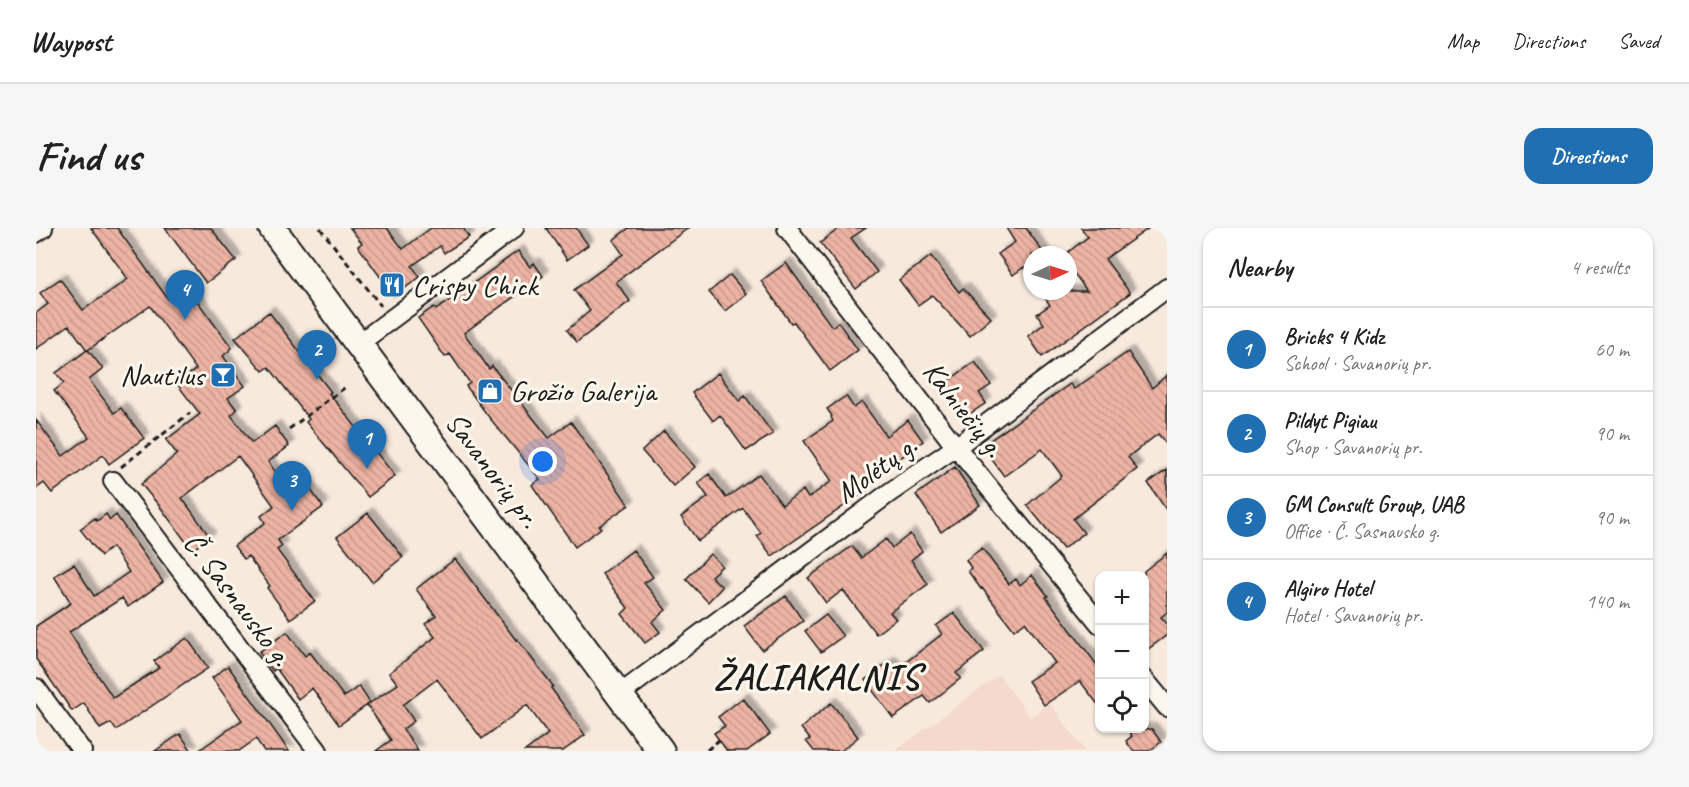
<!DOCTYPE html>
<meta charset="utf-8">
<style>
:root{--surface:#fff;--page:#f6f6f6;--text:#222;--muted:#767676;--line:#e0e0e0;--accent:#1f6fb2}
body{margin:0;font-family:Caveat,sans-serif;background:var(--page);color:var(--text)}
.controls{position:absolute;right:18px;bottom:18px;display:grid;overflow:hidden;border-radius:12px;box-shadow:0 2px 4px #0004}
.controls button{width:54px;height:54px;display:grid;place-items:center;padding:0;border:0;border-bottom:2px solid var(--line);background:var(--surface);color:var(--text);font:30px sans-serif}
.compass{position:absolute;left:987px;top:18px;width:54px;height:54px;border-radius:50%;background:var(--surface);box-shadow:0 2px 4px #0004;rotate:86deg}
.you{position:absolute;left:507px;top:234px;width:21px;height:21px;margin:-15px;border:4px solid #fff;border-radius:50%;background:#1a73e8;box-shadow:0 0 0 9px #1a73e833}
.badge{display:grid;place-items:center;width:39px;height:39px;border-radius:50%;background:var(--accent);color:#fff;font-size:20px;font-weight:700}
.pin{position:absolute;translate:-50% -50px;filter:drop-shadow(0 2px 3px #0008)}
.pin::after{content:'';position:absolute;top:32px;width:21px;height:18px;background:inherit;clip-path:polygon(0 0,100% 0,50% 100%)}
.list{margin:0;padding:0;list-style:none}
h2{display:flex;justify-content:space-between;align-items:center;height:78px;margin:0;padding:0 24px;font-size:26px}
h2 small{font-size:20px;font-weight:400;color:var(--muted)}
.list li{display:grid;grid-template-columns:39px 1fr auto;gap:18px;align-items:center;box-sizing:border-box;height:84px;padding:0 24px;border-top:2px solid var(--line)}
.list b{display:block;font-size:22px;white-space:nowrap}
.list p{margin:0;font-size:20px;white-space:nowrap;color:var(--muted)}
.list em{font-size:20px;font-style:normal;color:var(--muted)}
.icon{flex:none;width:33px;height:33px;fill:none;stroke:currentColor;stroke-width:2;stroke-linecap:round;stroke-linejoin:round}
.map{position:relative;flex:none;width:1131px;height:523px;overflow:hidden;border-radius:18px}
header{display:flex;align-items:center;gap:36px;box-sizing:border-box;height:84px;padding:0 30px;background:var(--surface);border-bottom:2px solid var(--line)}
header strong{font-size:28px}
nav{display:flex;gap:33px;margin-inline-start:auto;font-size:21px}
.intro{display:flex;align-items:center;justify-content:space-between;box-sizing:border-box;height:144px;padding:0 36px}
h1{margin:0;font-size:42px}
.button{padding:15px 27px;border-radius:18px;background:var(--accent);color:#fff;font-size:21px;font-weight:700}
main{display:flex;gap:36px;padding:0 36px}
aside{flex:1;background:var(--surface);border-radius:18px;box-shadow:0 2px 4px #0004}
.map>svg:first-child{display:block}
.built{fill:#f4d9cc}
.building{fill:url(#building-back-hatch);stroke:#1c1c1c;stroke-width:1.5;filter:url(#shadow)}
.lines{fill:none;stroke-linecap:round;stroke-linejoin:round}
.street-casing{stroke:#1c1c1c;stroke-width:22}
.secondary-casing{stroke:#1c1c1c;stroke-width:30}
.path{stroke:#1c1c1c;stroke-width:3;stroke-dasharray:6 4.5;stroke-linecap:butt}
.street{stroke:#fbf7ec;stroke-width:18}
.secondary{stroke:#fbf7ec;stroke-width:26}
.labels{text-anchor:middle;stroke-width:6;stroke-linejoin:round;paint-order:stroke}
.poi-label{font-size:30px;fill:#1c1c1c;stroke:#fbf7ec;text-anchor:start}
.street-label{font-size:30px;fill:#1c1c1c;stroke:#fbf7ec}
.district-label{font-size:36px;font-weight:bold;letter-spacing:1.5px;fill:#1c1c1c;stroke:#fbf7ec}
</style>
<header>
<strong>Waypost</strong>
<nav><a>Map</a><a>Directions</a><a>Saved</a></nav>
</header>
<div class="intro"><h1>Find us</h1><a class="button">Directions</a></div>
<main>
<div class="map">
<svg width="1131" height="523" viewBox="0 0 1131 523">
<defs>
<pattern id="building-back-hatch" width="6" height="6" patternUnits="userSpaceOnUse" patternTransform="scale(1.5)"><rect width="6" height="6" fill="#ecb3a3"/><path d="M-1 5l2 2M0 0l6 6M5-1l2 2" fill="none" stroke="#ca998c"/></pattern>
<filter id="shadow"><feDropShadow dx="5.5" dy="-5.5" stdDeviation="1.5" flood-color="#0004"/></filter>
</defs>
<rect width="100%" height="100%" fill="#f8e9dd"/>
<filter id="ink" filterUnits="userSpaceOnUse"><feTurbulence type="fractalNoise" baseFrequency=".0167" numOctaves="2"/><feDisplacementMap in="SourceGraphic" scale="12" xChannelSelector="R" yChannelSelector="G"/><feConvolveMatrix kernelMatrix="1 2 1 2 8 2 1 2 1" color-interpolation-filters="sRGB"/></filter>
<g filter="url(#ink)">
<path class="built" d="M963,447L994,489L1014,476L1049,523H859Z"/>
<path class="building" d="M55,0H81L132,71L150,58L196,120L187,128L209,158L192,170L201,182L195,187L216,215L239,198L253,218L232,234L256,265L270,255L287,279L242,312L246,318L241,322L279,373L254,391L231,360L234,358L212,328L208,331L198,318L229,295L225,288L238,278L202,228L146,270L174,309L156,322L125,280L105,256L141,226L130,212L164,186L141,156L160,141L114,78L52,122L67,141L53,152L78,185L85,180L108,210L73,236L67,227L16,265L8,255L0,261V192L27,228L53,209L18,163L28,155L20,145L51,122L33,97L0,121V85L12,76L4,65L24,51L47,82L92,51Z
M129,0H175L200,32L170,55Z
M314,0H351L367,21L395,0H427L433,9L408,25L404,18L376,38L384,49L358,68L322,18L326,15Z
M510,0H540L552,17L531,32Z
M593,0H652L580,54L594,73L541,114L531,102L554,83L538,62L587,26L577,12Z
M804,0H830L815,10L841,44L820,61L784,15Z
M970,0H990L1009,27H996V51L988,39L977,47L962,26L979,14Z
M1045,0H1113L1069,31L1094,65L1006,129L992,108L1008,96L1001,86L1014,77L1004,63H1051L1032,37V24L1052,9Z
M482,23L494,39L498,35L507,48L428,105L453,141L456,138L513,210L535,194L593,277L563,298L565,300L539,319L496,257L504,251L452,188L430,158L434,155L414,126L409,129L382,90L398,79L400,82Z
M895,28L923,64L927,60L955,90L934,108L896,67L882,77L863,52Z
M750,35L796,99L802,94L822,122L794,143L758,94L755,95L725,53Z
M694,47L710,66L689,83L673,64Z
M233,84L295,164L293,165L359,248L332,269L270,194L273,191L233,139L227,143L199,110Z
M1092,124L1116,160L1131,147V217L1122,206L1092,229L1101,241L1037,291L1048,305L1027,321L991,277L1026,248L1006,221L968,248L946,218L1034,156L1038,161Z
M939,134L955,157L943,165L950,175L932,187L909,155Z
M682,145L703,173L709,168L737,206L710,223L684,187L677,193L656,165Z
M810,168L818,180L826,174L850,208L872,192L887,213L828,257L831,262L736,328L721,308L725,305L707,280L662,313L645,289L672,269L662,255L673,246L690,270L723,246L746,277L767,262L772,270L796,253L768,213L797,193L795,189L796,188L791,181Z
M628,203L659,239L637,258L606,223Z
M919,239L944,277L905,304L880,267Z
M1131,242V283L1112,255Z
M332,285L367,329L336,354L301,309Z
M70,286L74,292L80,287L127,354L92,379L86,370L33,404L77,470L123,440L118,433L151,410L172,440L80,502L75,495L64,501L48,475L36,483L0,431V398L35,375L18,348L38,336L58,368L93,344L76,319L65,328L44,301L59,290L61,293Z
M874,306L886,323L875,332L892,356L854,384L860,391L840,406L807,362L790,375L772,350L816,318L825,330L850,311L856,320Z
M946,320L973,356L980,351L984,357L996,347L1012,368L1010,369L1064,441V479L1044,453L1008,477L992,453L1019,435L989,394L978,402L946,360L945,361L932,343L935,340L930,332Z
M597,322L617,349L608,355L630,382L616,394L624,404L609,415L586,386L592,380L566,346Z
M1131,325V384L1125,389L1131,396V407L1108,424V343Z
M674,326L686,338L675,348L686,359L672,374L650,351Z
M419,331L480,412L481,411L517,458L515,460L549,507L527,523H489L512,506L491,477L446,511L401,451L367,477L378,493L367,501L382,523H340L355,512L331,477L362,456L353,445L399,409L389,396L400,388L380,361Z
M750,368L767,393L726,422L708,398Z
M918,385L948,423L920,445L925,450L894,475L888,468L857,490L829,452L854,433L861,441L906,406L900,398Z
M790,387L807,408L785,424L769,403Z
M251,404L269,428L274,424L308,469L323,458L334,475L303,497L276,460L262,471L240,440L237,443L223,424Z
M192,438L253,523H228L220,511L203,523H162L206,492L176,450Z
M707,470L734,506L711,523H691L678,505L689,498L682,489Z
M795,475L822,509L805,523H778L770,513L774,511L765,500Z
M1091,501H1116L1125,514L1113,523H1097L1090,513L1096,508Z
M144,506L156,523H119Z"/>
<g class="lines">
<g class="street-casing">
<path id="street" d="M751,0L920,219L1064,396
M0,5L7,0
M322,116L478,0
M77,253L282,523
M1108,451L1131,479
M0,460L46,523
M583,467L853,265L920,219L1131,60"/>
</g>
<g class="secondary-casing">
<path id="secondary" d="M236,0L625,523"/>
</g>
<path class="path" d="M284,0L345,78
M253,201L311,158
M85,239L154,185
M671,522L683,512"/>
<use href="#street" class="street"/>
<use href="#secondary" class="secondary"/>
</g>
</g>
<defs>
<g id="restaurant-square" transform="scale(1.35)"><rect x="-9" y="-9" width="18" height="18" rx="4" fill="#1f6fb2" stroke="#fbf7ec"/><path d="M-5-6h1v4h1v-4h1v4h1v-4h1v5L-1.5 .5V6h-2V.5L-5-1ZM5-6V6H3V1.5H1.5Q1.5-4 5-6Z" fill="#fff"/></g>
<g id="bar-square" transform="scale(1.35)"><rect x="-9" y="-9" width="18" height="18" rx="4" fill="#1f6fb2" stroke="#fbf7ec"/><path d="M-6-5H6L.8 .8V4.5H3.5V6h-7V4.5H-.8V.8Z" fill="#fff"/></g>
<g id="shop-square" transform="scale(1.35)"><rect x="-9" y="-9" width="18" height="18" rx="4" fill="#1f6fb2" stroke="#fbf7ec"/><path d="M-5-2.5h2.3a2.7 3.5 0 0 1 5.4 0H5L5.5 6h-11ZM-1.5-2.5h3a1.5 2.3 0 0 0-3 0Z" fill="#fff"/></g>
</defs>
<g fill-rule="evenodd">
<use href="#restaurant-square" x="356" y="57"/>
<use href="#bar-square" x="187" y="147"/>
<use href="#shop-square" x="454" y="163"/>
</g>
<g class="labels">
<g class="poi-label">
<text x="376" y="67">Crispy Chick</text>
<text x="168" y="157" text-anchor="end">Nautilus</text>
<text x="474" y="173">Grožio Galerija</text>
</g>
<g class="street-label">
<text transform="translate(928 181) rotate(52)" y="10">Kalniečių g.</text>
<text transform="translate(840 241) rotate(-36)" y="10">Molėtų g.</text>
<text transform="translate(457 242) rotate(53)" y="10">Savanorių pr.</text>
<text transform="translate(202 371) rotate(53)" y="10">Č. Sasnausko g.</text>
</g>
<g class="district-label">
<text x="781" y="461">ŽALIAKALNIS</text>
</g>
</g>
</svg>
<div class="controls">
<button>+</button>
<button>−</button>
<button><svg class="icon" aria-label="locate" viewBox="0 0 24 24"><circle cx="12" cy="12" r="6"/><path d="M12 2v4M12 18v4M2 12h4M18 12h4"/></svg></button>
</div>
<svg class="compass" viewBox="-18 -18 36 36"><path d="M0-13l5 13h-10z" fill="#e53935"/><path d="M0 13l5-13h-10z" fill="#767676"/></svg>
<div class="you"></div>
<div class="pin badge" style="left:331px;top:241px">1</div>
<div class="pin badge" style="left:281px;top:152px">2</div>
<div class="pin badge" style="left:256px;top:283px">3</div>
<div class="pin badge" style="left:149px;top:92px">4</div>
</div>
<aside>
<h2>Nearby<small>4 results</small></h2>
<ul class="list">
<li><span class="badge">1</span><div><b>Bricks 4 Kidz</b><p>School · Savanorių pr.</p></div><em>60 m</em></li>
<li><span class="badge">2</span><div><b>Pildyt Pigiau</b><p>Shop · Savanorių pr.</p></div><em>90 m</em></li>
<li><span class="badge">3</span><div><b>GM Consult Group, UAB</b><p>Office · Č. Sasnausko g.</p></div><em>90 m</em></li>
<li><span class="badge">4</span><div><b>Algiro Hotel</b><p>Hotel · Savanorių pr.</p></div><em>140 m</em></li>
</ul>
</aside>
</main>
